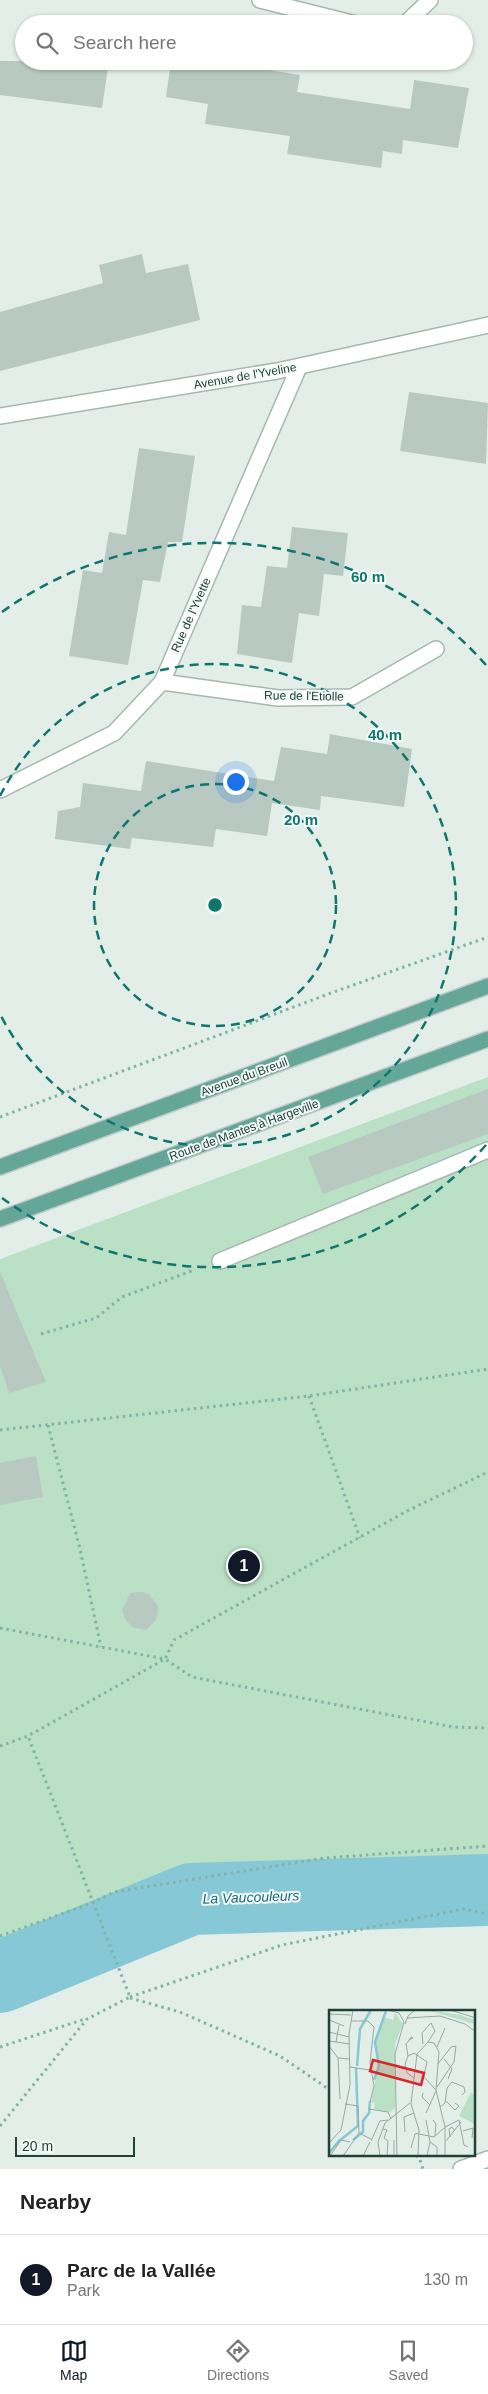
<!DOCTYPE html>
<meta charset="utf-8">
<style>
:root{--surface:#fff;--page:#f2f2f2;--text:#222;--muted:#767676;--line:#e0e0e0;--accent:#111827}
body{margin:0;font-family:Arial,sans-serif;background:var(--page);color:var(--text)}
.scale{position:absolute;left:15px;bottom:12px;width:120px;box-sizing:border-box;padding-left:5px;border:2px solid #214139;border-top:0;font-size:14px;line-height:18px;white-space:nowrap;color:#214139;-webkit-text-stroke:4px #f4faf7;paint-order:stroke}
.you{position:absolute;left:235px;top:781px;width:18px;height:18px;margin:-12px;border:4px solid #fff;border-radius:50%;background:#1a73e8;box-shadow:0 0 0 8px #1a73e833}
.badge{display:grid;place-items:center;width:32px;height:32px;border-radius:50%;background:var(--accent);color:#fff;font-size:16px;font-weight:700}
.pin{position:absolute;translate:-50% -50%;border:2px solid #fff;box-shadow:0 1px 5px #0006}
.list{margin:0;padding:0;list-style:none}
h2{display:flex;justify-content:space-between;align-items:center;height:65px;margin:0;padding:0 20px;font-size:21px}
h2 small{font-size:16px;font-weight:400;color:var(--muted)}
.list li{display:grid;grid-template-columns:32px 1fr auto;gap:15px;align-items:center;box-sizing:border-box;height:90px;padding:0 20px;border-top:1px solid var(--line)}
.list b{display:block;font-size:19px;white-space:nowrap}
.list p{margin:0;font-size:16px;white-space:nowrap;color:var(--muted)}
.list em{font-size:16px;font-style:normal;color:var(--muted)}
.icon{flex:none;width:28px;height:28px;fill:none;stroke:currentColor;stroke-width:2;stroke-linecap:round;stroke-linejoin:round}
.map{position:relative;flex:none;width:488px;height:2169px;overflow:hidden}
.search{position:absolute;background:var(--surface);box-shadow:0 1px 4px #0004;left:15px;right:15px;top:15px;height:55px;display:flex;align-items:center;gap:12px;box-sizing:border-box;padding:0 18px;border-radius:28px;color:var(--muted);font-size:19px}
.sheet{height:155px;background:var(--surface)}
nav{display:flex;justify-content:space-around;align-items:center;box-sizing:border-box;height:70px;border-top:1px solid var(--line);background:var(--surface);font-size:14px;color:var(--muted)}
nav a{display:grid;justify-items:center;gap:2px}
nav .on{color:var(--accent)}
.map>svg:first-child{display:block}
.green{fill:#bae1c6}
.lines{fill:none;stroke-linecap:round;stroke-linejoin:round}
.river{stroke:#87c8d7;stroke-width:72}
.building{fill:#b8c9c2}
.lane-casing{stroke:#a5b7b1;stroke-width:18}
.street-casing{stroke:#a5b7b1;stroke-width:18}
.primary-casing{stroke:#c1cac8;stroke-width:18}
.path{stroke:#81b4a6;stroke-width:3;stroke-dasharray:2.5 4;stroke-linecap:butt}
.lane{stroke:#fff;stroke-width:15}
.street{stroke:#fff;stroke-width:15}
.primary{stroke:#64a798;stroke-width:15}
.ring{fill:none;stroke:#0f766e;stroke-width:2.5;stroke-dasharray:9 6}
.labels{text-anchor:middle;stroke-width:4;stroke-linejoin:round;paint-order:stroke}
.street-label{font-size:12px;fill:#214139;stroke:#f4faf7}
.water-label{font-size:14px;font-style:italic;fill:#166c82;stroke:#f4faf7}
.inset-river{fill:none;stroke:#87c8d7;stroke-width:2.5}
.inset-road{fill:none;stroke:#95a9a3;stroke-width:1}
.view{fill:#d62828;fill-opacity:0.15;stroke:#d62828;stroke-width:2.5}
.inset-edge{fill:none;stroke:#214139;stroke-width:2.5}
.centre{fill:#0f766e;stroke:#f4faf7;stroke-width:2.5}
.ring-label{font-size:15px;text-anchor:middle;font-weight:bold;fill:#0f766e;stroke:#f4faf7;stroke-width:4;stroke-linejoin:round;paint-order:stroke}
</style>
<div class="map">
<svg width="488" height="2169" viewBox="0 0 488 2169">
<rect width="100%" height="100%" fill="#e3eee9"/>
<path class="green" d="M488,1077V1874L275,1891L0,2007V1259Z"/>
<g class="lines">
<path class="river" d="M0,1977L191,1899L488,1890"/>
</g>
<path class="building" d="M0,61H109L102,108L0,95Z
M171,61H215L300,75L297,92L410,109L414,80L469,88L458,148L403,140L402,154L383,151L381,168L287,154L290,136L205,124L208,104L166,97Z
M142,254L146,273L188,264L200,320L0,371V312L103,283L99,265Z
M409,392L488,403L486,464L400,451Z
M139,448L195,456L182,542H168L160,582L143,580L128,665L69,656L83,570L102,573L109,532L126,535Z
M292,527L348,533L343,576L324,574L319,616L299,613L292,663L237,654L242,605L261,607L267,566L287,568Z
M330,734L412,749L404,807L321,796L320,810L272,803L267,836L216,829L213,847L132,838L130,849L55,839L58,811L80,807L83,783L141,791L146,761L274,781L281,747L327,754Z
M488,1089V1134L323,1194L308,1157Z
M0,1272L46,1382L9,1393L0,1366Z
M36,1456L43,1497L0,1505V1463Z
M142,1592L149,1594L158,1606V1613L156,1620L146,1630L132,1627L124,1618L122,1610L130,1593Z"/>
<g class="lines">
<g class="lane-casing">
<path id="lane" d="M220,1261L488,1150"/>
</g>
<g class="street-casing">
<path id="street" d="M260,0L356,24
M405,24L430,0
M0,416L277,371L488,325
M162,682L278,698L352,697L436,649
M0,790L114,733L162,682L299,367
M461,2169L488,2159"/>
</g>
<g class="primary-casing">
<path id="primary" d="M0,1167L488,986
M0,1219L488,1039"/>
</g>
<path class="path" d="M0,1117L331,993L488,937
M41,1334L96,1318L122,1297L194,1270
M309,1396L360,1538
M48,1425L80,1549L101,1647
M0,1430L309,1396L488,1369
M0,1628L165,1659L174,1640L407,1511L488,1472
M0,1746L28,1736L165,1659L192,1677L453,1727L488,1728
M0,1936L92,1903L114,1892L325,1858L488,1846
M130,1997L282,1945L463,1909L488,1914
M130,1998L180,2012L280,2056L330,2090
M0,2047L85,2019
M0,2126L87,2019L130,1997L28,1736
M416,2155L420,2160L423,2169"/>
<use href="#lane" class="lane"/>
<use href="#street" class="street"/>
<use href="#primary" class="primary"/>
</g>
<g class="ring">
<circle cx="215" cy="905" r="121"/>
<path d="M0 796A241 241 0 1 1 0 1014"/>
<path d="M486 1145A362 362 0 0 1 2 1198M2 612A362 362 0 0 1 486 665"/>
</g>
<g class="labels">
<g class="street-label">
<text transform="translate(245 376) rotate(-10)" y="4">Avenue de l'Yveline</text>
<text transform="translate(191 615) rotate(-66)" y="4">Rue de l'Yvette</text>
<text transform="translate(304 696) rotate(1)" y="4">Rue de l'Etiolle</text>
<text transform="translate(244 1077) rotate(-20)" y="4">Avenue du Breuil</text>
<text transform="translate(244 1130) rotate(-20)" y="4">Route de Mantes à Hargeville</text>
</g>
<g class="water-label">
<text transform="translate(251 1897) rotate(-2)" y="5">La Vaucouleurs</text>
</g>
</g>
<g transform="translate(329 2010)">
<rect width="146" height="146" fill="#e3eee9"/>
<path d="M98,0L131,5L146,10V14ZM66,3L74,14L66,34V98L61,102L45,99L46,93L42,92L49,58L46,33L54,7L64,10ZM142,82L146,86V114L130,106Z" fill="#bae1c6"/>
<path class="inset-river" d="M28,56L31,19L42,0M45,70L50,56L46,32L57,1M24,130L34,122V111L40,103L41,91M0,143L10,131L29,116L27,58"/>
<path class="inset-road" d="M59,0L70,3L75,12L66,44L68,146M121,0L147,8M0,4L22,5M78,8L111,6L136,14L147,22M0,10L15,16M22,11H39L45,17L41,53L45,76L41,92M76,14L79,6L86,0M0,22L20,27M0,31L21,34M7,32L10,15M94,34L93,23L102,13L106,21L99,32M0,36L9,48L21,49M108,37L116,18M79,46L77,34L79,32L80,30L82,27L84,28L80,30M9,48L11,89M115,49L123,59L119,69M21,57L41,60M95,67L107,80M85,68L78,63L76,54L79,46L85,43L98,52L93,74M108,77L125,52L127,36L122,37L109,54M94,83L93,87L101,95M117,91L126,100L130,96L126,93M16,94L29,96L30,123L42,129M111,97L116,93L118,78L123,72L135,77L136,82L133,85M40,99L59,102L62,109M97,103L107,81M97,110L101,132L98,146M104,110L107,114L106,126M116,117L130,110L135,135L139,137M54,119L58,120L55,128L59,131L58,146M134,121L144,118L143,128M76,122L75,107L85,103M90,124L105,127L115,118M121,127L120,119L123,117L125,120M65,130V146M42,131L51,111L59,110M117,131L132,112M101,132L108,137V146M0,133L12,120L21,75L20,24L24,0M82,138L86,124L90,123M1,146L12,130L21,132M14,146L30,123M34,146L41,132M51,146L49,132L56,113L81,93M89,146L90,120L82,94L88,44L99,32L105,33L110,42L107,80L116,117V146"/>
<path class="view" d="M44,50L95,63L92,75L41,61Z"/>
<rect width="146" height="146" class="inset-edge"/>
</g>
<circle cx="215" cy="905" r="8" class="centre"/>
<g class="ring-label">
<text x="368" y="582">60 m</text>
<text x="385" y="740">40 m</text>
<text x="301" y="825">20 m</text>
</g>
</svg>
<div class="scale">20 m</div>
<div class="you"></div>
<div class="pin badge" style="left:244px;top:1566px">1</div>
<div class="search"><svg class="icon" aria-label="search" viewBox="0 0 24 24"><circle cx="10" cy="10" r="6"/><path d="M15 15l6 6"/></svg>Search here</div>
</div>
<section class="sheet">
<h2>Nearby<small></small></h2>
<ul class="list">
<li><span class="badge">1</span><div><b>Parc de la Vallée</b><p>Park</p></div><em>130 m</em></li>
</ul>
</section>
<nav>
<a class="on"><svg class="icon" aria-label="map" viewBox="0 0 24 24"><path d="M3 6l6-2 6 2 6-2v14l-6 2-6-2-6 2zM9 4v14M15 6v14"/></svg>Map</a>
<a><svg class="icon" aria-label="directions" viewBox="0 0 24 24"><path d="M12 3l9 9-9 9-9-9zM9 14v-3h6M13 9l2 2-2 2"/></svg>Directions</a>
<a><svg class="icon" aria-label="saved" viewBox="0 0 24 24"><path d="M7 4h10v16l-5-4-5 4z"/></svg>Saved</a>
</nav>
